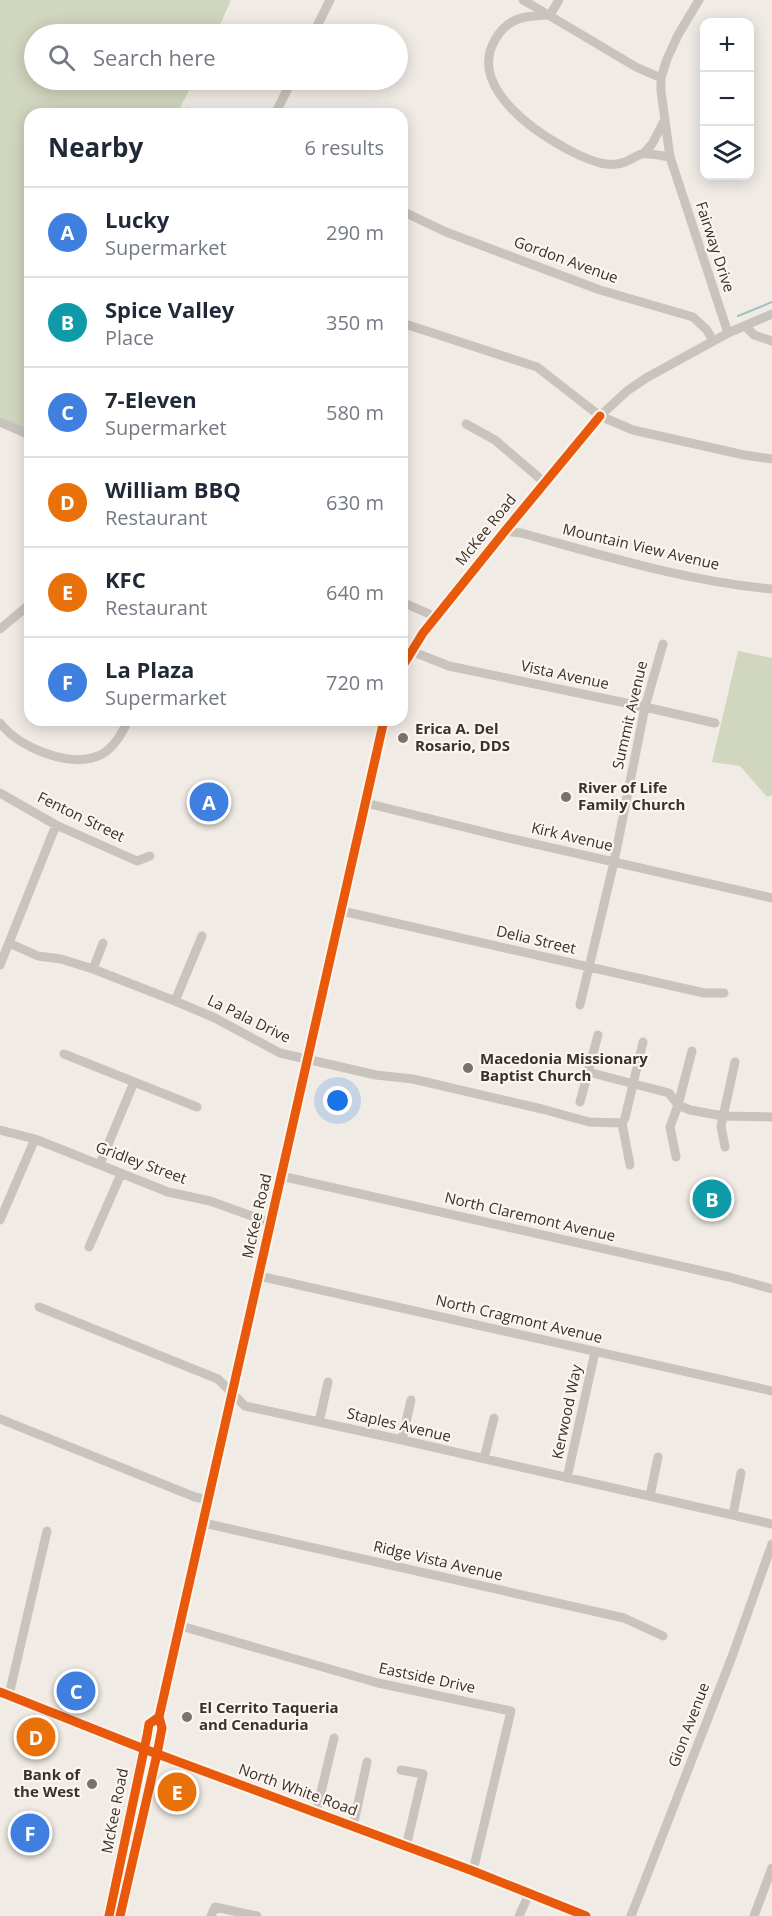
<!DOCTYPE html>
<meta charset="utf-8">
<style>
:root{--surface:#fff;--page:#f6f6f7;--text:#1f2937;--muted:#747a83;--line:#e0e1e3;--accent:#0b8043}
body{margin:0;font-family:"Open Sans",sans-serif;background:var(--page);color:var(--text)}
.controls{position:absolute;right:18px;top:18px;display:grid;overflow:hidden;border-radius:12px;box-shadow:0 3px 15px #0003}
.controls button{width:54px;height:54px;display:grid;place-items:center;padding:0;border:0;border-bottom:2px solid var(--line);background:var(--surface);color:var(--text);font:30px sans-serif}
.you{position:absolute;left:338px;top:1101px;width:21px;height:21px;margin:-15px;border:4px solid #fff;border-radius:50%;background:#1a73e8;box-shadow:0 0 0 9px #1a73e833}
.badge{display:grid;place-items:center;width:39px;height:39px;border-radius:50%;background:var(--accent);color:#fff;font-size:20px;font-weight:700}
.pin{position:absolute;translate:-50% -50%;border:3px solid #fff;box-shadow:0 2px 6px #0006}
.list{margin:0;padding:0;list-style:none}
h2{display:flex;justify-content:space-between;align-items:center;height:78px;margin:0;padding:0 24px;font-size:26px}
h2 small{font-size:20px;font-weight:400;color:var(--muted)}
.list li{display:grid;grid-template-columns:39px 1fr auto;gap:18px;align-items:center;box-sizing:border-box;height:90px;padding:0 24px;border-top:2px solid var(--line)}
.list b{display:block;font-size:22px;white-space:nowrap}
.list p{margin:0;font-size:20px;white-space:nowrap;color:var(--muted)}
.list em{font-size:20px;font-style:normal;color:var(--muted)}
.icon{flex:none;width:33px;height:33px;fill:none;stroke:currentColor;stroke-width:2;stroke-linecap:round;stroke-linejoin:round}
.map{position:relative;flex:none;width:772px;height:1916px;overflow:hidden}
.search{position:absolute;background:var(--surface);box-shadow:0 3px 15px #0003;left:24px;top:24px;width:384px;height:66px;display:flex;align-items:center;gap:15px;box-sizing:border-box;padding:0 21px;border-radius:33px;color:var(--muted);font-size:22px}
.panel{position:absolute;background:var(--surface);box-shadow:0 3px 15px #0003;left:24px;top:108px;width:384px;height:618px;border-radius:18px}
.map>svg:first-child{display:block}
.green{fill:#d1d6bf}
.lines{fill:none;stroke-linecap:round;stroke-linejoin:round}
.stream{stroke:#a1c2c1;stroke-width:2}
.minor{stroke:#c9c3be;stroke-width:9}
.major{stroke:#b8b1ad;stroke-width:12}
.cycleway-casing{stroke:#fbf5ee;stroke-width:13}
.cycleway{stroke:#e8590c;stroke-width:9}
.poi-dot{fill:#7a716c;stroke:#fbf5ee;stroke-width:2}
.labels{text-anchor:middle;stroke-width:4.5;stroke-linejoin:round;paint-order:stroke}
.street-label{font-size:15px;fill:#3b302b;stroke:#fbf5ee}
.poi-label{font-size:15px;font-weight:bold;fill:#3b302b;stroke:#fbf5ee;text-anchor:start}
</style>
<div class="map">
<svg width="772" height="1916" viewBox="0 0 772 1916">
<rect width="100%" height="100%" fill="#f0ebe5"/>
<path class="green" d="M0,0H231L216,34H34V80H194L177,114H30V426L28,430L0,417Z
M738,651L772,658V795L767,797L740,766L712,762Z"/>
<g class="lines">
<path class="stream" d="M738,316L772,302"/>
<path class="minor" d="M523,0L636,67L661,78
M559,0L550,15C526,16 508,16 495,40C466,89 543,139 581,156C595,162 611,168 625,162C631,160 637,155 642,154C650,153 662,156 670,157
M699,0L678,35L667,59L661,78V91L670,157L728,333
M313,34L330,0
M187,112L192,114
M275,114L292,80
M643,154L652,144L663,123
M402,211L446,232L600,290L693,317L707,330L713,341
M402,323L537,367L600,416L633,430L744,455L772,459
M745,326L754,335L772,341
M0,422L30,435
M466,424L495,440L544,482
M505,531L521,533C602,555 689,582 772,589
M402,602L436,617
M0,629L30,604
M411,651L449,666L645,707L715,723
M402,667L423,633L505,531L600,416L627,391L646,378L728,333L772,314
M0,723C19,747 68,768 98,756C113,750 122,734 128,720
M0,793L56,825L137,861L150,856
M366,803L500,836L772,898
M342,911L704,993H724
M9,943L38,956L61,959L93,969L175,1001L215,1018L280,1053L376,1075L413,1079L542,1109L589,1122L622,1123L625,1118L643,1042
M0,965L56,825
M93,969L103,943
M175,1001L202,936
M580,1005L614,862L645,707L663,644
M64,1054L197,1107
M588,1072L669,1093L678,1105L690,1110L723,1116L772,1117
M580,1102L598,1035
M622,1123L630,1165
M0,1130L35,1139L168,1192L210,1201L271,1223
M725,1147L721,1126L735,1062
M676,1157L670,1127L678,1105L692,1051
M100,1164L134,1082
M281,1176L729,1277L772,1289
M0,1220L35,1139
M89,1247L121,1174
M259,1276L772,1391
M39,1307L218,1379L245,1406L402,1440L772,1524
M0,1419L195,1497L209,1500
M319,1422L328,1382
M402,1440L411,1400
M484,1459L494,1418
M567,1478L595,1352
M650,1496L658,1457
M733,1515L741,1473
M204,1523L624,1618L663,1636
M181,1626L378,1683L511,1711L473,1871
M9,1695L47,1531
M144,1749L149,1724L159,1717
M157,1754L162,1728L159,1717L166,1686L384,720
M401,1770L423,1774L406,1847
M316,1813L334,1738
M353,1827L367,1762
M211,1916L215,1907L257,1916
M519,1916L529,1894
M631,1916L733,1654L772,1544
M754,1916L772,1868"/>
<path class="major" d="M0,1692L144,1749L473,1871L586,1916
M109,1916L144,1749
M120,1916L157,1754"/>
<g class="cycleway-casing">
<path id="cycleway" d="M402,667L423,633L505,531L600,416
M0,1692L144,1749L473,1871L586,1916
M109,1916L147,1736L149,1724L159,1717
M120,1916L157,1754L162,1728L159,1717L166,1686L384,720"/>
</g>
<use href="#cycleway" class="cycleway"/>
</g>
<g class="poi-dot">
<circle cx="403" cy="738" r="6"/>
<circle cx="566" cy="797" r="6"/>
<circle cx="468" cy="1068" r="6"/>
<circle cx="187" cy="1717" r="6"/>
<circle cx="92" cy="1784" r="6"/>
</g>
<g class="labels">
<g class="street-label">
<text transform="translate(715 247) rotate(72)" y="5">Fairway Drive</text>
<text transform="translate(566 260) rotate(20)" y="5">Gordon Avenue</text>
<text transform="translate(486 530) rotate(-51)" y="5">McKee Road</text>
<text transform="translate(641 547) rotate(13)" y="5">Mountain View Avenue</text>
<text transform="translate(565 675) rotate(12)" y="5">Vista Avenue</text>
<text transform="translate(630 715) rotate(-77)" y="5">Summit Avenue</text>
<text transform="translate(81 817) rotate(26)" y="5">Fenton Street</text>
<text transform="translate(572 837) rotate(13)" y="5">Kirk Avenue</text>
<text transform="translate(536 940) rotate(13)" y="5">Delia Street</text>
<text transform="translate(249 1019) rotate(26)" y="5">La Pala Drive</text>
<text transform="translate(141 1163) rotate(20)" y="5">Gridley Street</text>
<text transform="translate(257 1216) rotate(-77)" y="5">McKee Road</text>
<text transform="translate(530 1217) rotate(13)" y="5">North Claremont Avenue</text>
<text transform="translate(519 1319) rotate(13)" y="5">North Cragmont Avenue</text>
<text transform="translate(567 1412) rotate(-78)" y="5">Kerwood Way</text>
<text transform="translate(399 1425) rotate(13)" y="5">Staples Avenue</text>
<text transform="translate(438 1561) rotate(13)" y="5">Ridge Vista Avenue</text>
<text transform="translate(427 1678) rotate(12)" y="5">Eastside Drive</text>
<text transform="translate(689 1725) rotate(-69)" y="5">Gion Avenue</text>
<text transform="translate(298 1790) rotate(20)" y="5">North White Road</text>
<text transform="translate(115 1811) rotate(-79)" y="5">McKee Road</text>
</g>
<g class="poi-label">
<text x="415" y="734">Erica A. Del<tspan x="415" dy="17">Rosario, DDS</tspan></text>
<text x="578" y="793">River of Life<tspan x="578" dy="17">Family Church</tspan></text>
<text x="480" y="1064">Macedonia Missionary<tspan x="480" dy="17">Baptist Church</tspan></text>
<text x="199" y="1713">El Cerrito Taqueria<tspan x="199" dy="17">and Cenaduria</tspan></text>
<text x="80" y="1780" text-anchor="end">Bank of<tspan x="80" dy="17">the West</tspan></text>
</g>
</g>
</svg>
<div class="controls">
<button>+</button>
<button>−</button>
<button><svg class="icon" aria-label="layers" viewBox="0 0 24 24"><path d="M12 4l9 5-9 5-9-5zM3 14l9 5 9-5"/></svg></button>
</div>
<div class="you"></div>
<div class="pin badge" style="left:209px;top:802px;background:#3f7fe0">A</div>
<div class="pin badge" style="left:712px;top:1199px;background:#0f9aa8">B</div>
<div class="pin badge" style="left:76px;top:1691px;background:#3f7fe0">C</div>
<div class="pin badge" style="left:36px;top:1737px;background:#e8710a">D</div>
<div class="pin badge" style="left:177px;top:1792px;background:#e8710a">E</div>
<div class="pin badge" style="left:30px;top:1833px;background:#3f7fe0">F</div>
<div class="search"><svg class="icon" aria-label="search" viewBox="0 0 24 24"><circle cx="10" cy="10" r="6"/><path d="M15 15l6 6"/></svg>Search here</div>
<section class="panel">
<h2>Nearby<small>6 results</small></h2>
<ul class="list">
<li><span class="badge" style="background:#3f7fe0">A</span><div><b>Lucky</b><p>Supermarket</p></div><em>290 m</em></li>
<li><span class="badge" style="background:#0f9aa8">B</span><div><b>Spice Valley</b><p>Place</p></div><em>350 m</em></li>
<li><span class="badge" style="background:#3f7fe0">C</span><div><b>7-Eleven</b><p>Supermarket</p></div><em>580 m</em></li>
<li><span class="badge" style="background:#e8710a">D</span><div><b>William BBQ</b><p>Restaurant</p></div><em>630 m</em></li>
<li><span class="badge" style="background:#e8710a">E</span><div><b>KFC</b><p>Restaurant</p></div><em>640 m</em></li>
<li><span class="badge" style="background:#3f7fe0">F</span><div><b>La Plaza</b><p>Supermarket</p></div><em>720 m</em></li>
</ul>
</section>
</div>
